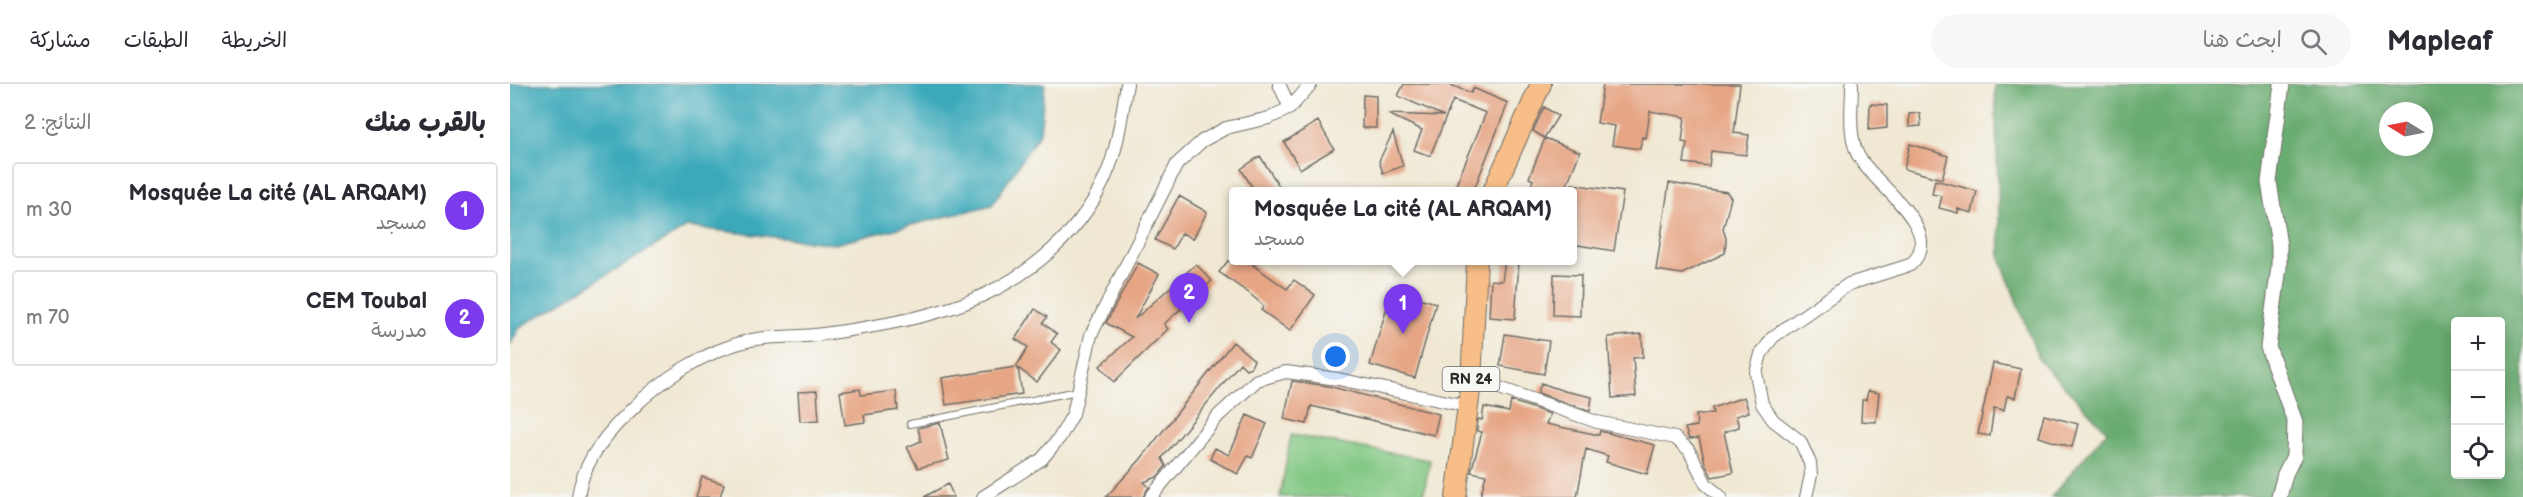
<!DOCTYPE html>
<html lang="ar">
<meta charset="utf-8">
<style>
:root{--surface:#fff;--page:#f7f7f7;--text:#2b2b33;--muted:#7c7c81;--line:#e1e1e2;--accent:#7c3aed}
body{margin:0;font-family:"Balsamiq Sans","Playpen Sans Arabic",sans-serif;background:var(--page);color:var(--text);direction:rtl}
.controls{position:absolute;right:18px;bottom:18px;display:grid;overflow:hidden;border-radius:6px;box-shadow:0 3px 15px #0003}
.controls button{width:54px;height:54px;display:grid;place-items:center;padding:0;border:0;border-bottom:2px solid var(--line);background:var(--surface);color:var(--text);font:30px sans-serif}
.compass{position:absolute;left:1869px;top:18px;width:54px;height:54px;border-radius:50%;background:var(--surface);box-shadow:0 3px 15px #0003;rotate:280deg}
.you{position:absolute;left:826px;top:273px;width:21px;height:21px;margin:-15px;border:4px solid #fff;border-radius:50%;background:#1a73e8;box-shadow:0 0 0 9px #1a73e833}
.badge{display:grid;place-items:center;width:39px;height:39px;border-radius:50%;background:var(--accent);color:#fff;font-size:20px;font-weight:700}
.pin{position:absolute;translate:-50% -50px;filter:drop-shadow(0 2px 3px #0008)}
.pin::after{content:'';position:absolute;top:32px;width:21px;height:18px;background:inherit;clip-path:polygon(0 0,100% 0,50% 100%)}
.popup{position:absolute;left:719px;top:103px;width:348px;height:78px;box-sizing:border-box;display:grid;place-content:center;border-radius:6px;background:var(--surface);filter:drop-shadow(0 2px 4px #0005);font-size:20px;white-space:nowrap;color:var(--muted)}
.popup b{font-size:22px;color:var(--text)}
.popup::after{content:'';position:absolute;left:50%;top:100%;margin-left:-12px;border:12px solid transparent;border-top-color:var(--surface)}
.list{margin:0;padding:0;list-style:none}
h2{display:flex;justify-content:space-between;align-items:center;height:78px;margin:0;padding:0 24px;font-size:26px}
h2 small{font-size:20px;font-weight:400;color:var(--muted)}
.list li{display:grid;grid-template-columns:39px 1fr auto;gap:18px;align-items:center;box-sizing:border-box;height:96px;margin:0 12px 12px;padding:0 12px;border:2px solid var(--line);border-radius:6px}
.list b{display:block;font-size:22px;white-space:nowrap}
.list p{margin:0;font-size:20px;white-space:nowrap;color:var(--muted)}
.list em{font-size:20px;font-style:normal;color:var(--muted)}
.icon{flex:none;width:33px;height:33px;fill:none;stroke:currentColor;stroke-width:2;stroke-linecap:round;stroke-linejoin:round}
.map{position:relative;flex:none;width:2013px;height:413px;overflow:hidden;direction:ltr}
header{display:flex;align-items:center;gap:36px;box-sizing:border-box;height:84px;padding:0 30px;background:var(--surface);border-bottom:2px solid var(--line)}
header strong{font-size:28px}
nav{display:flex;gap:33px;margin-inline-start:auto;font-size:21px}
.search{width:420px;height:54px;background:var(--page);display:flex;align-items:center;gap:15px;box-sizing:border-box;padding:0 21px;border-radius:33px;color:var(--muted);font-size:22px}
main{display:flex}
aside{flex:1;background:var(--surface)}
.map>svg:first-child{display:block}
.green{fill:#82c883;stroke:#567a57;stroke-width:1.5}
.forest{fill:#69ac71;stroke:#4a6c4e;stroke-width:1.5;fill-rule:evenodd}
.water{fill:#3ba9ba;stroke:#336a72;stroke-width:1.5}
.building{fill:#e6a584}
.lines{fill:none;stroke-linecap:round;stroke-linejoin:round}
.service-casing{stroke:#706d66;stroke-width:8}
.minor-casing{stroke:#706d66;stroke-width:14}
.tertiary-casing{stroke:#706d66;stroke-width:17}
.primary-casing{stroke:#706d66;stroke-width:22}
.service{stroke:#fff;stroke-width:6}
.minor{stroke:#fff;stroke-width:12}
.tertiary{stroke:#fff;stroke-width:15}
.primary{stroke:#f7be87;stroke-width:20}
.labels{text-anchor:middle;stroke-width:5;stroke-linejoin:round;paint-order:stroke}
.shield{fill:#f6f6f2;stroke:#686867;stroke-width:1.5}
.shield-label{font-size:15px;font-weight:bold;fill:#2b2b2b}
</style>
<header>
<strong>Mapleaf</strong>
<div class="search"><svg class="icon" aria-label="search" viewBox="0 0 24 24"><circle cx="10" cy="10" r="6"/><path d="M15 15l6 6"/></svg>ابحث هنا</div>
<nav><a>الخريطة</a><a>الطبقات</a><a>مشاركة</a></nav>
</header>
<main>
<div class="map">
<svg width="2013" height="413" viewBox="0 0 2013 413">
<rect width="100%" height="100%" fill="#f6f6f2"/>
<filter id="ink" filterUnits="userSpaceOnUse"><feTurbulence type="fractalNoise" baseFrequency=".0167" numOctaves="2"/><feDisplacementMap in="SourceGraphic" scale="12" xChannelSelector="R" yChannelSelector="G"/><feConvolveMatrix kernelMatrix="1 2 1 2 8 2 1 2 1" color-interpolation-filters="sRGB"/></filter>
<filter id="wash" filterUnits="userSpaceOnUse"><feTurbulence type="fractalNoise" baseFrequency=".008" numOctaves="4" result="noise"/><feDisplacementMap in="SourceGraphic" scale="24" xChannelSelector="R" yChannelSelector="G"/><feGaussianBlur stdDeviation="1.35" result="paint"/><feColorMatrix in="noise" values="0 0 0 0 0 0 0 0 0 0 0 0 0 0 0 0 0 1.4 0 .05"/><feComposite in="paint" operator="in"/></filter>
<g filter="url(#wash)">
<rect width="100%" height="100%" fill="#f0e8d3"/>
<path class="green" d="M781,351L920,376L913,413H770Z"/>
<path class="forest" d="M1485,0H2013V413H1541L1597,347L1529,276L1490,174ZM1878,27H1914V63H1878ZM1946,237H1990V390H1946Z"/>
<path class="water" d="M0,0H535L530,49L482,121L325,160L177,143L10,243L0,262Z"/>
<g id="blocks">
<path class="building" d="M894,0H938L961,9L963,4L998,19L963,108H943L976,29L943,16L920,72L904,66L912,46L878,30L934,32L888,12Z
M1093,0H1230L1224,49L1239,51L1236,71L1201,67L1199,82L1174,79L1177,59L1172,58L1175,33L1140,27L1136,54L1132,53L1130,65L1102,61L1105,42L1087,39Z
M853,11L866,12V44H852Z
M1360,20L1377,21V44L1359,46Z
M1034,23L1048,32L1034,54L1023,47Z
M1410,29L1411,42L1399,43V30Z
M808,37L824,65L790,85L774,58Z
M883,48L893,82L873,89L869,77Z
M1035,54L1070,68L1054,108H1019L1023,96L1019,94Z
M1400,60L1438,72L1432,95L1394,85Z
M750,72L773,108H745L731,85Z
M1425,96L1467,107L1462,129L1448,125V129L1429,124L1432,112L1422,110Z
M1159,99L1217,108L1221,114L1213,145L1216,154L1215,169L1172,190L1146,186Z
M1062,100L1113,108L1104,167L1062,160Z
M669,112L697,128L683,155L672,149L663,165L645,156Z
M718,177H746L743,181L777,205L784,196L805,211L780,247L751,226L754,222L740,210L709,188Z
M995,177H1009L1005,235L979,233L981,196L992,197Z
M628,179L649,190L625,235L686,180L702,197L654,240L658,245L604,298L590,282L622,253L596,239Z
M1044,190L1071,191L1070,232L1043,231Z
M882,206L926,219L905,294L860,281Z
M525,225L537,233L533,239L547,250L541,258L551,266L527,298L508,284L512,310L436,321L432,294L506,283L518,263L505,255Z
M995,250L1039,257L1034,290L990,282Z
M1132,250L1133,273L1123,274L1126,312L1102,314L1098,253Z
M723,258L744,276L741,283L736,285L730,279L652,374L656,382L647,393L634,398L639,403L633,413H596L630,376Z
M1483,279L1511,285L1505,314L1497,312L1494,326L1484,324L1480,352L1468,350Z
M782,297L818,302L929,330L924,351L801,322L797,340L774,335Z
M1031,299L1054,307L1082,313L1080,327L1028,309Z
M350,305L351,311L386,307L388,326L354,331L355,338L335,341L330,308Z
M307,307L309,336L290,337L288,308Z
M1358,307L1369,309L1366,338L1351,337L1352,316H1356Z
M1234,313L1239,328L1226,332L1229,343L1214,348L1223,389L1202,393L1195,379L1189,354L1179,355L1175,344L1187,342L1186,331L1203,329L1202,324Z
M1001,317L1040,330L1036,340L1089,351L1090,347L1145,361L1137,390L1096,378L1098,372L1076,365L1067,413H970L976,391L961,388L972,348L967,347L968,335L972,336L974,323L999,328Z
M737,331L757,340L742,374L738,372L728,390L700,375L705,364L719,371Z
M1534,331L1568,340L1562,363L1528,353Z
M430,339L439,376L408,384L397,363L411,357L408,344Z
M192,393L214,400L210,413H186Z
M438,400L444,413H414Z"/>
</g>
</g>
<g filter="url(#ink)">
<use href="#blocks" fill-opacity="0" stroke="#706d66" stroke-width="1.5"/>
<g class="lines">
<g class="service-casing">
<path id="service" d="M400,340L568,307"/>
</g>
<g class="minor-casing">
<path id="minor" d="M769,0L780,24
M961,299L981,301L1087,338L1165,354L1179,366L1196,400L1211,413
M68,413C72,380 95,351 118,329C151,295 194,267 241,256C264,251 290,254 313,250C358,244 413,235 455,219C517,195 575,148 599,84C609,58 612,27 617,0
M473,413L532,375L550,353L563,330L581,251L667,80L692,57L716,44L759,34L780,24L801,0
M641,413L708,332L747,296L776,288L828,295L957,322
M1296,413L1301,391L1300,379L1290,357L1263,336L1252,320L1246,289L1251,270L1263,253L1339,200L1400,181C1440,146 1359,98 1347,69C1338,48 1342,22 1342,0"/>
</g>
<g class="tertiary-casing">
<path id="tertiary" d="M1769,413L1775,390L1784,372L1785,338L1758,263L1769,183V161L1759,98L1772,0"/>
</g>
<g class="primary-casing">
<path id="primary" d="M983,107L1031,0
M946,413L961,299L967,176"/>
</g>
<use href="#service" class="service"/>
<use href="#minor" class="minor"/>
<use href="#tertiary" class="tertiary"/>
<use href="#primary" class="primary"/>
</g>
</g>
<g class="labels">
<rect class="shield" x="932.5" y="283" width="57" height="24" rx="4.5"/>
<g class="shield-label">
<text x="961" y="300">RN 24</text>
</g>
</g>
</svg>
<div class="controls">
<button>+</button>
<button>−</button>
<button><svg class="icon" aria-label="locate" viewBox="0 0 24 24"><circle cx="12" cy="12" r="6"/><path d="M12 2v4M12 18v4M2 12h4M18 12h4"/></svg></button>
</div>
<svg class="compass" viewBox="-18 -18 36 36"><path d="M0-13l5 13h-10z" fill="#e53935"/><path d="M0 13l5-13h-10z" fill="#7c7c81"/></svg>
<div class="you"></div>
<div class="pin badge" style="left:893px;top:250px">1</div>
<div class="popup"><b>Mosquée La cité (AL ARQAM)</b>مسجد</div>
<div class="pin badge" style="left:679px;top:239px">2</div>
</div>
<aside>
<h2>بالقرب منك<small>النتائج: 2</small></h2>
<ul class="list">
<li><span class="badge">1</span><div><b>Mosquée La cité (AL ARQAM)</b><p>مسجد</p></div><em>30 m</em></li>
<li><span class="badge">2</span><div><b>CEM Toubal</b><p>مدرسة</p></div><em>70 m</em></li>
</ul>
</aside>
</main>
